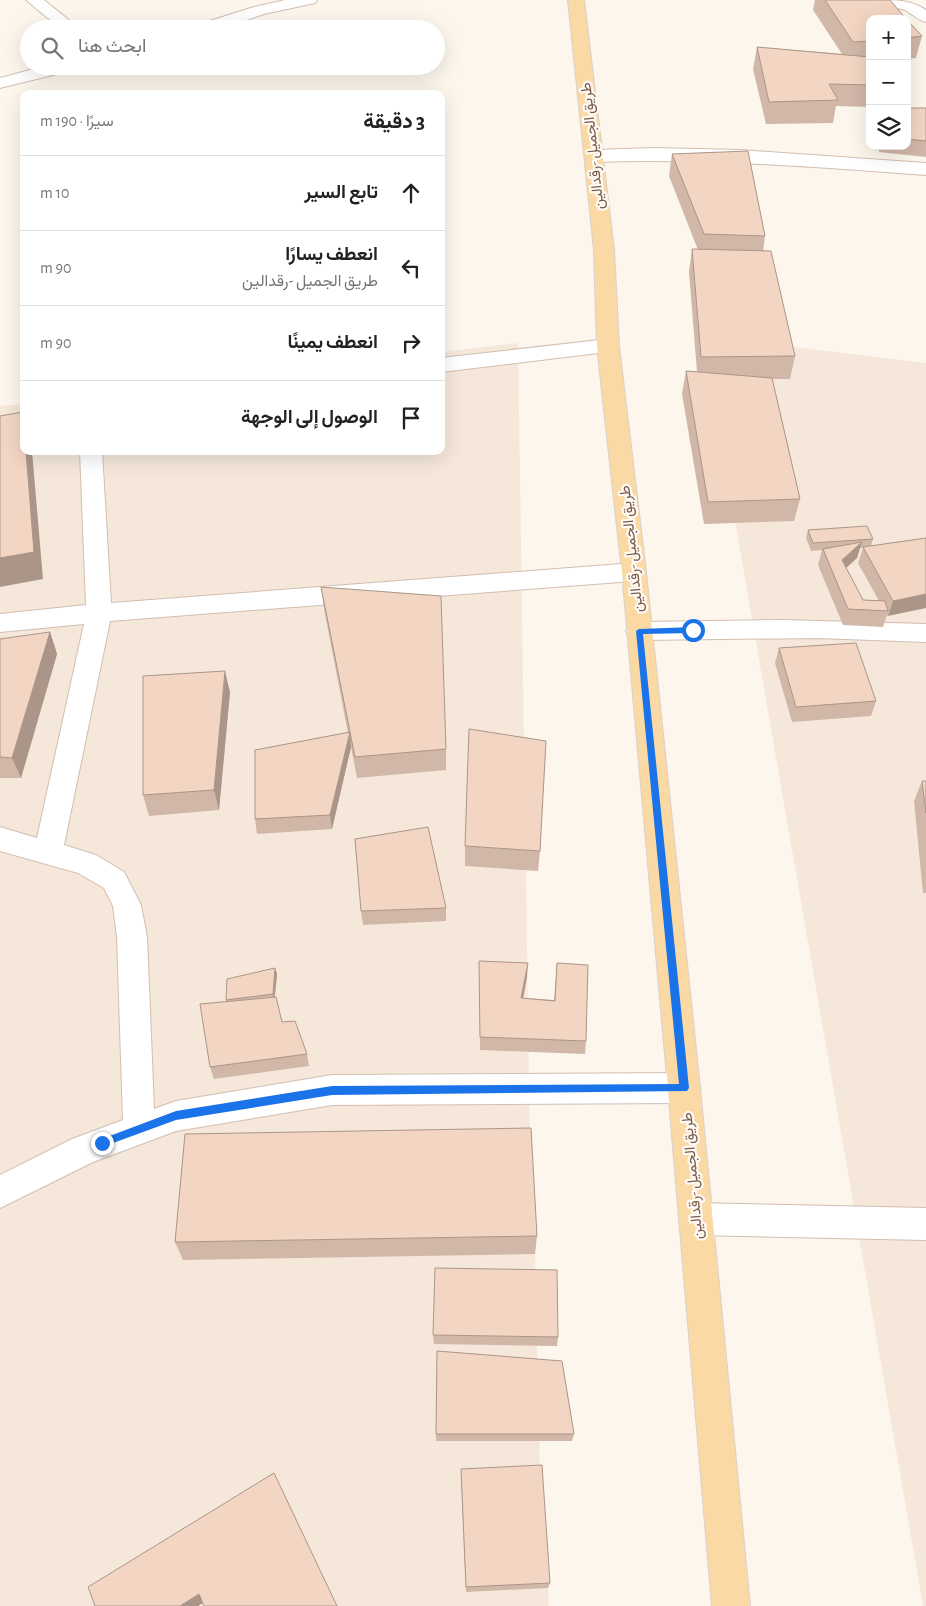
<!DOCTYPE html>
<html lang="ar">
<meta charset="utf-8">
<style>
:root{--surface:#fff;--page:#f6f6f6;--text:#222;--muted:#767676;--line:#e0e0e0}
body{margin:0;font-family:"Alegreya Sans",Vazirmatn,sans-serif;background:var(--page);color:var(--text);direction:rtl}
.controls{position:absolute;right:15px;top:15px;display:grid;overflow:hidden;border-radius:10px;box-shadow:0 5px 20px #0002}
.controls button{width:45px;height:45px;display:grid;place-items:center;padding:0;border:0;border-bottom:1px solid var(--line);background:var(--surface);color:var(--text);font:25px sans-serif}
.stop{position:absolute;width:15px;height:15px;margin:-11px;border:4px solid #1a73e8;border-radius:50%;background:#fff}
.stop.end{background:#1a73e8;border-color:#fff;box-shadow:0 1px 5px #0008}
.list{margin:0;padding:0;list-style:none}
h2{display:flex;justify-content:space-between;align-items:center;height:65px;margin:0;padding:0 20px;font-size:21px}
h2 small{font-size:16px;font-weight:400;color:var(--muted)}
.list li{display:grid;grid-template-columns:32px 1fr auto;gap:15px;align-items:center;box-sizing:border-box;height:75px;padding:0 20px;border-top:1px solid var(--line)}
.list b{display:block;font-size:19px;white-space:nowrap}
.list p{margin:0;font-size:16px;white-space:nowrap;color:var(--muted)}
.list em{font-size:16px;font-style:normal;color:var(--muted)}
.icon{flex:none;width:28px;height:28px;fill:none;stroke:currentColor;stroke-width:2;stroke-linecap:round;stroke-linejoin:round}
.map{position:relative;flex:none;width:926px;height:1606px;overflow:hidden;direction:ltr}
.search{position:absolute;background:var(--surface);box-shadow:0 5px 20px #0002;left:20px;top:20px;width:425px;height:55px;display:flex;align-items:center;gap:12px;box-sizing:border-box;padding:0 18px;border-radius:28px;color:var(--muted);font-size:19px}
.panel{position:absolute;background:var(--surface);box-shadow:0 5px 20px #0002;left:20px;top:90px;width:425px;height:365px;border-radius:10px;direction:rtl}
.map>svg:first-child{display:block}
.residential{fill:#f5e8da}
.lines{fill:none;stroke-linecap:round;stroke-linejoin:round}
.street-casing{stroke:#d1beb0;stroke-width:2}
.primary-casing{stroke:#dad1cd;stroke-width:2}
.street{fill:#fff;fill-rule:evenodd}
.primary{fill:#fbd9a5;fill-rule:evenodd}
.wall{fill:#d1b7a8;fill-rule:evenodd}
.shaded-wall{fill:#aa9588}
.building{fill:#f3d5c3;stroke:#aa9588}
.route{fill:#1a73e8}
.labels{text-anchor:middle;stroke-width:4.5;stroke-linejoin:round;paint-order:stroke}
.street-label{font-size:15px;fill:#7a5c4d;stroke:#fffaf3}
</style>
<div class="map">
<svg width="926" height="1606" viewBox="0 0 926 1606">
<rect width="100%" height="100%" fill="#fdf6ec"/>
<path class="residential" d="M703,336L926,363V1606H923Z
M518,343L530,1148L535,1254L540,1472L549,1606H0V406L24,404V451H441V352Z"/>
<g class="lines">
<g class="street-casing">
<path id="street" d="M26,0H44L80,29H61Z
M285,0H317L315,3L264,14L220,29H195L197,25L254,7Z
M879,0C897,0 911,0 926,10V22C918,20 912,14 905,10C897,7 884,8 879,0Z
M45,66H75L73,70L0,88V78Z
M654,148L740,150L926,163V175C815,167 705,158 594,162L587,160L585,156L587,152L594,150Z
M608,339L615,341L619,346L615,351L441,372V358Z
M80,451H102L111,603L634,563L643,566L646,572L643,578L634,581L110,621L64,845L96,855L124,872L141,905L147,937L154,1109L176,1101L332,1075L684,1073L695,1078L700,1088L695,1098L684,1103L332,1105L176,1131L93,1162L0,1208V1175L72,1139L123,1120L117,937L113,906L104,888L78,873L0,851V827L37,838L84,624L0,632V614L86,605Z
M782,620L926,624V642L818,638L639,640L630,638L626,631L630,624L639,622Z
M696,1203L926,1208V1240L696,1235L684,1231L679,1219L684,1207Z"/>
</g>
<g class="primary-casing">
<path id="primary" d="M568,0H584L614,250L619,346L646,572L700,1088L750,1606H712L668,1088L622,572L597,346L594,250Z"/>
</g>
<use href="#street" class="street"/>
<use href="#primary" class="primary"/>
</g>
<path class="wall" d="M815,0H890L870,19V107L836,106L833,123L766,124L753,69L757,47L842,54L813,10Z
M907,20L922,36L916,58L907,59Z
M907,108H926V157L879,152V146H907Z
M672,154L765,236L763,251L795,356L790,379H772L800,499L794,521L704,524L682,394L686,371L697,372L689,272L692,249L698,250L669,176Z
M808,530L873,539L871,546L926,538L888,616L887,615L883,627L843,625L818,565L822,550L811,551L806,538ZM860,548H863L858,563L879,601L863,600L846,568L857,558Z
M321,587L446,749V770L357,778L351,747L332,829L257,834L255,819L348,733L324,609Z
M50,632L57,654L21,778H0V639Z
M779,648L876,701L871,716L792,722L775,663Z
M230,692L219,810L149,816L143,795Z
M922,781H926V893H923L914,801Z
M465,846L540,851L538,871L465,866Z
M446,908V921L363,925L361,911Z
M479,961L527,976L523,998L554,1000L557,963L586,1041L585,1054L480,1050Z
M275,968L277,974L275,997L282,1022L307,1054L309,1066L214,1079L210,1067L226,1000Z
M537,1236L535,1254L183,1260L175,1242Z
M433,1335L558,1337L557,1346L434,1344Z
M436,1434H574L572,1441H436Z
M461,1476L550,1583L548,1588L466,1592Z"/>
<path class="shaded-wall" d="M26,451H32L43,579L0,587V558Z
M862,542L857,558L837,576L842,560Z
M926,594V608L888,616L893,601Z
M50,632L57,654L21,778L12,758Z
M225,671L230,692L219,810L214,790Z
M350,732L351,747L332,829L330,815Z
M528,963L527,976L521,1010V998Z
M275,968L277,974L274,1001L273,994Z
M199,1594L206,1601L198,1606H180Z"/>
<path class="building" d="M825,0H890L906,19H870V41L853,42Z
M907,20L922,36L907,38Z
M757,47L870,57V85L829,84L838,100L769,102Z
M907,108H926V141L907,139Z
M748,151L765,236L704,234L672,154Z
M692,249L771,251L795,356L701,357Z
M686,371L772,378L800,499L708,502Z
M22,412L24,428V451H26L34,552L0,558V416Z
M867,526L873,539L813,543L808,530Z
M926,538V594L893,601L863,547Z
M862,542L842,560L863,600L885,601L888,611L848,609L823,549Z
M321,587L441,596L446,749L355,757Z
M50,632L12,758L0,757V639Z
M856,643L876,701L796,707L779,648Z
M225,671L214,790L143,795V676Z
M469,729L546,741L540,851L465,846Z
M350,732L330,815L255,819V750Z
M922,781H926V813Z
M428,827L446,908L361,911L355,839Z
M479,961L528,963L521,998L555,1001L557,963L588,965L586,1041L480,1037Z
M275,968L273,994L226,1000L227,979Z
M276,997L282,1022L295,1021L307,1054L210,1067L200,1004Z
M531,1128L537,1236L175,1242L185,1134Z
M435,1268L557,1270L558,1337L433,1335Z
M437,1351L562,1361L574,1434H436Z
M542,1465L550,1583L466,1587L461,1469Z
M274,1473L337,1606H204L199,1594L180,1606H95L88,1587Z"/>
<path class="route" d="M693,627L697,630L693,633L643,634L689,1088L687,1091L332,1095L176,1120L102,1147L99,1146V1140L176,1111L332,1086L679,1084L636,631L639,629Z"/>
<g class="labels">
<g class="street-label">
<text transform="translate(592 146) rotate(-96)" y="5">طريق الجميل -رقدالين</text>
<text transform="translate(631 549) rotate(-96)" y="5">طريق الجميل -رقدالين</text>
<text transform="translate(692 1176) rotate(-95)" y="5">طريق الجميل -رقدالين</text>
</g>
</g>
</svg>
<div class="controls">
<button>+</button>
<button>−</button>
<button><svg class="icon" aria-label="layers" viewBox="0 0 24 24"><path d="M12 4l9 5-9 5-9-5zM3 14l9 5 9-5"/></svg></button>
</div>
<div class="stop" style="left:693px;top:630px"></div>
<div class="stop end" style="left:102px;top:1143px"></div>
<div class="search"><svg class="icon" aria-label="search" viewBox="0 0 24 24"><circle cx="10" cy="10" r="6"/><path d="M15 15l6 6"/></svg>ابحث هنا</div>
<section class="panel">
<h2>3 دقيقة<small>سيرًا · 190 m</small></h2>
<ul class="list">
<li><svg class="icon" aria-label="ahead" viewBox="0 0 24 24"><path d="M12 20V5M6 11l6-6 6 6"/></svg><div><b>تابع السير</b></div><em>10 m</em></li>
<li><svg class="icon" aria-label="left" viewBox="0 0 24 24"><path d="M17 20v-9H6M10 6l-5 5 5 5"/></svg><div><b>انعطف يسارًا</b><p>طريق الجميل -رقدالين</p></div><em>90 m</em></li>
<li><svg class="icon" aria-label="right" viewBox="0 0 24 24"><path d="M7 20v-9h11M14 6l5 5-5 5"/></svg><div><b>انعطف يمينًا</b></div><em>90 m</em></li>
<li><svg class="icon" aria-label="arrive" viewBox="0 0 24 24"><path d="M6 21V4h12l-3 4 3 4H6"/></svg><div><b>الوصول إلى الوجهة</b></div></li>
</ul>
</section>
</div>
